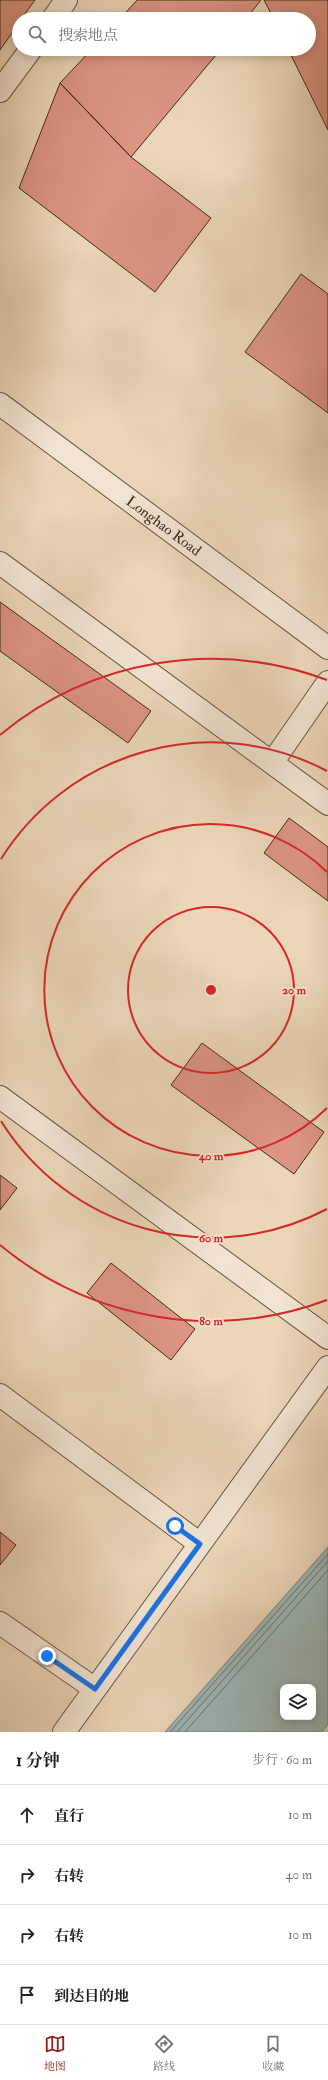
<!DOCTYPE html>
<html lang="zh">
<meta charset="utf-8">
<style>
:root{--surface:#fff;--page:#f2f2f2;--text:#222;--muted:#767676;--line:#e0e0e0;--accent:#8f2418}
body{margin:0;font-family:"IM FELL Double Pica","Noto Serif SC",serif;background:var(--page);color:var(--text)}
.controls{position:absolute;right:12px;bottom:12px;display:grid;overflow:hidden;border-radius:8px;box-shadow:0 2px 10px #0003}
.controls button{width:36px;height:36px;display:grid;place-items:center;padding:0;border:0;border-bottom:1px solid var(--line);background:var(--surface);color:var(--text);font:20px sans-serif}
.stop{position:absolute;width:12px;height:12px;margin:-9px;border:3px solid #1a73e8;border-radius:50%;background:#fff}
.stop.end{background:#1a73e8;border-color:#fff;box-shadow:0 1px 4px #0008}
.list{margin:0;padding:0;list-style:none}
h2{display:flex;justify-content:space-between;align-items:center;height:52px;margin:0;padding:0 16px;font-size:17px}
h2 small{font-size:13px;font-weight:400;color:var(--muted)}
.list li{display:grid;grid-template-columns:26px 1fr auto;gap:12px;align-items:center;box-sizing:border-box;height:60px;padding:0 16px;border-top:1px solid var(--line)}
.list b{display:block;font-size:15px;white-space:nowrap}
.list em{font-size:13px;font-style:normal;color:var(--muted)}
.icon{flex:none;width:22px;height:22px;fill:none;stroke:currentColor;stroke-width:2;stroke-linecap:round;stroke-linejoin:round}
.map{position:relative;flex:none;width:328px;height:1732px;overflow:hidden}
.search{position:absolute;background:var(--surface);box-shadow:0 2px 10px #0003;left:12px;right:12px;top:12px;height:44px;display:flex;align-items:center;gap:10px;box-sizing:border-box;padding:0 14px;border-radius:22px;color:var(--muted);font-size:15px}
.sheet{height:292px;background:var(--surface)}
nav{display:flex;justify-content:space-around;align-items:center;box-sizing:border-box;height:56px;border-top:1px solid var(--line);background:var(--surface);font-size:11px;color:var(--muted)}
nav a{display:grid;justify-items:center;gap:2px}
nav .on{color:var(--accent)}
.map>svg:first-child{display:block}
.water{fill:#9bb7b7;stroke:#778076;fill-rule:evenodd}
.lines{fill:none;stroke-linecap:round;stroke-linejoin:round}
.shore{stroke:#6e7266;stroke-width:1}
.building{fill:#dc9483;stroke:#422d15}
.minor-casing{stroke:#6c573e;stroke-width:24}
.tertiary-casing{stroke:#6c573e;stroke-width:24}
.minor{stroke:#f2e4d2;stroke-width:22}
.tertiary{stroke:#f2e4d2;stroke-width:22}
.route{stroke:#1a73e8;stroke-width:5}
.ring{fill:none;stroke:#d62828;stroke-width:2}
.labels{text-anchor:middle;stroke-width:3.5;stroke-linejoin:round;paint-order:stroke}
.street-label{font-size:15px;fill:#422d15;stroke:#f2e4d2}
.centre{fill:#d62828;stroke:#f2e4d2;stroke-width:2}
.ring-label{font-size:12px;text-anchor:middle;font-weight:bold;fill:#d62828;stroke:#f2e4d2;stroke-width:3.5;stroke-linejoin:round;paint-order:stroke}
</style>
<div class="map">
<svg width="328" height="1732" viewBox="0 0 328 1732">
<rect width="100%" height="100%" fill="#ebd6b9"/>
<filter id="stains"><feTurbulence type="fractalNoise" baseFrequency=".005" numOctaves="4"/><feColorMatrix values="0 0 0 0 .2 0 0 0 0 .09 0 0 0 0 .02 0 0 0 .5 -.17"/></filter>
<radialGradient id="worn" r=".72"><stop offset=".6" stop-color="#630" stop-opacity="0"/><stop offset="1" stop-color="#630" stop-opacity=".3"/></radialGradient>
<path class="water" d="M328,1547V1724L322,1732H165ZM283,1687H313V1717H283Z"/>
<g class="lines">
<path class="shore" d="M170,1732L328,1554
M177,1732L328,1561
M185,1732L328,1570"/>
</g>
<path class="building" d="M0,0H35L21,19H19V23L0,50Z
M137,0H261L246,19H120Z
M264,0H328V130L288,49H309V19H274Z
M92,49H221L131,157L60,83Z
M60,83L131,157L211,218L155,292L19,188Z
M301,274L328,294V413L245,352Z
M0,602L151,711L128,743L0,651Z
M289,818L328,847V901L264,853Z
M202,1043L324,1132L294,1174L171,1085Z
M0,1175L17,1188L0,1210Z
M111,1263L195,1329L171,1360L87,1293Z
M0,1532L16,1545L0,1565Z"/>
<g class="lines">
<g class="minor-casing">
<path id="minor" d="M0,563L328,804
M272,763L328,682
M0,1097L328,1338
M0,1395L200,1544
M0,1623L95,1689
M64,1732L328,1367"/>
</g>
<g class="tertiary-casing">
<g id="tertiary">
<path d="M53,19L66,0"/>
<path d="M0,91L31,49"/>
<path id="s1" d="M0,404L328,648"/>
</g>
</g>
<use href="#minor" class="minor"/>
<use href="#tertiary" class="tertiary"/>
</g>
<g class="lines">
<path class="route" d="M47,1656L95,1689L200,1544L175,1526"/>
</g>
<g class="ring">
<circle cx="211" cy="990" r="83"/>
<path d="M327 1108A166 166 0 1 1 327 872"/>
<path d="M327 1209A248 248 0 0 1 1 1121M1 859A248 248 0 0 1 327 771"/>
<path d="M327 1300A331 331 0 0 1 0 1245M0 735A331 331 0 0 1 327 680"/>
</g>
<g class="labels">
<g class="street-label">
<text dy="5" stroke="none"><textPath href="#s1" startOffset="204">Longhao Road</textPath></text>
</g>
</g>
<circle cx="211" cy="990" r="6" class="centre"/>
<g class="ring-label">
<text x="294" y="994">20 m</text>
<text x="211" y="1160">40 m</text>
<text x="211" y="1242">60 m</text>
<text x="211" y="1325">80 m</text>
</g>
<rect width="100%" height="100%" filter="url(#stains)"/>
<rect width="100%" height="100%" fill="url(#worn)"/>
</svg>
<div class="controls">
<button><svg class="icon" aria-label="layers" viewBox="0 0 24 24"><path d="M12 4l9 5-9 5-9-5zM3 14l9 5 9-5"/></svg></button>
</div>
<div class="stop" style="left:175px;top:1526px"></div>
<div class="stop end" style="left:47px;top:1656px"></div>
<div class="search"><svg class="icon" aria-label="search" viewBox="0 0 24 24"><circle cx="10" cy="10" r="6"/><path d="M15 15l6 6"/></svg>搜索地点</div>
</div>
<section class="sheet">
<h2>1 分钟<small>步行 · 60 m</small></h2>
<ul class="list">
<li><svg class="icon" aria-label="ahead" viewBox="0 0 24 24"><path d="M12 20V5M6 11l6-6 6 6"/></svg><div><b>直行</b></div><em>10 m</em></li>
<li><svg class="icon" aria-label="right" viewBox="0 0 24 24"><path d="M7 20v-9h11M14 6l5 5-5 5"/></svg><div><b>右转</b></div><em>40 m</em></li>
<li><svg class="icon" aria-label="right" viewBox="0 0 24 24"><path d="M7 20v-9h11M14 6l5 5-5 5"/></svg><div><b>右转</b></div><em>10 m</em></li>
<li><svg class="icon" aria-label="arrive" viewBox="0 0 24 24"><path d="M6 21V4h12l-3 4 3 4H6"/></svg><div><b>到达目的地</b></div></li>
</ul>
</section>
<nav>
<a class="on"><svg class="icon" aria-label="map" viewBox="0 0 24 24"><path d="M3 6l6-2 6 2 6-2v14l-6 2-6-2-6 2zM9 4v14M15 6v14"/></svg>地图</a>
<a><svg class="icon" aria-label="directions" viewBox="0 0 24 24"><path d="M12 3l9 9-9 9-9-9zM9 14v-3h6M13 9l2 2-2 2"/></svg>路线</a>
<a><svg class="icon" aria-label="saved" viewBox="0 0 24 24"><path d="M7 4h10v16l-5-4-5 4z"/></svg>收藏</a>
</nav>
